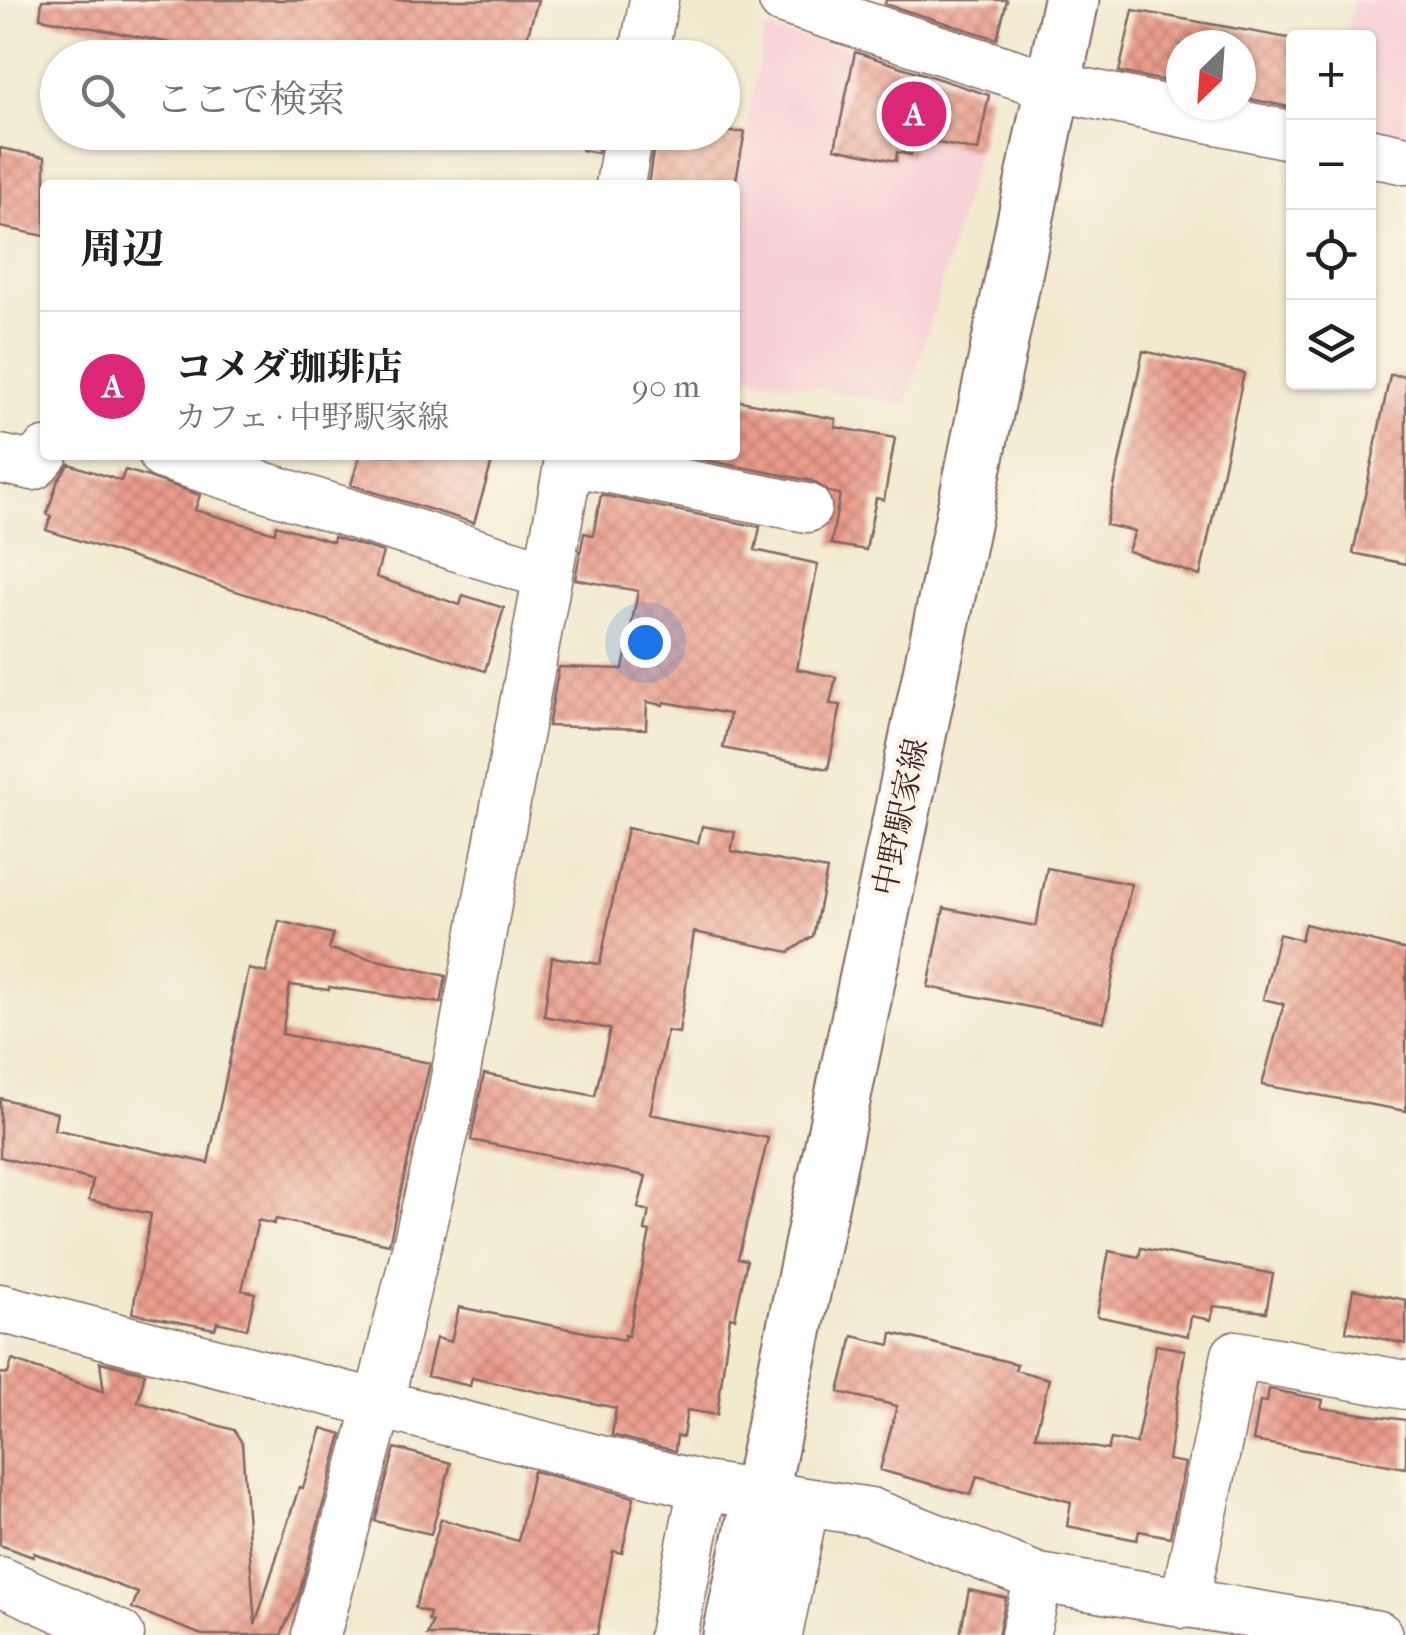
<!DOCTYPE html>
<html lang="ja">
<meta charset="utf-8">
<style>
:root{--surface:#fff;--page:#f6f6f6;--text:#202124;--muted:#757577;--line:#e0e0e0;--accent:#db2777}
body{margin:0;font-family:"IM FELL French Canon","Noto Serif JP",serif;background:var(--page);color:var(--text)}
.controls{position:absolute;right:30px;top:30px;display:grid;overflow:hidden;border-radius:10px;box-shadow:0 2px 8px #0004}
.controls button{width:90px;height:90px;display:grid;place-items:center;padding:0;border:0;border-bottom:2px solid var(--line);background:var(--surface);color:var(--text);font:50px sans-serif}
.compass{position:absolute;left:1166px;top:30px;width:90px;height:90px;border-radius:50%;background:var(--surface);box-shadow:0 2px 8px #0004;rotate:205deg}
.you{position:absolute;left:645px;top:642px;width:35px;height:35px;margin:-25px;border:8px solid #fff;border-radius:50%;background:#1a73e8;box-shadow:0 0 0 15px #1a73e833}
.badge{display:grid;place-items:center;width:65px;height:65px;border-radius:50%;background:var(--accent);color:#fff;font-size:32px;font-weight:700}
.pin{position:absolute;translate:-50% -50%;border:5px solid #fff;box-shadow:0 2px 10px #0006}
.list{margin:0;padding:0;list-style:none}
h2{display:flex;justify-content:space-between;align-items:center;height:130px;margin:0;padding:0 40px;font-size:42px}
h2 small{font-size:32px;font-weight:400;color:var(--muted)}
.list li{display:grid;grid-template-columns:65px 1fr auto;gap:30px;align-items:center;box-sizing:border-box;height:150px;padding:0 40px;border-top:2px solid var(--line)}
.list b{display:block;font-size:38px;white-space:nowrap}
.list p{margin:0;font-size:32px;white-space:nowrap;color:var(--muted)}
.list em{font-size:32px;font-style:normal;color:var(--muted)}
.icon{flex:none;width:55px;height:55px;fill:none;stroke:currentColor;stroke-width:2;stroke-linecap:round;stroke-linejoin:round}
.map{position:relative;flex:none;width:1406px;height:1635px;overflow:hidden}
.search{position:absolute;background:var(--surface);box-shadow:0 2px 8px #0004;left:40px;top:40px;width:700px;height:110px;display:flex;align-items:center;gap:25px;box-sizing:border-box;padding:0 35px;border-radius:55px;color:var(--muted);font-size:38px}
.panel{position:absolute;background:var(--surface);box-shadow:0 2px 8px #0004;left:40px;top:180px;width:700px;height:280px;border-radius:10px}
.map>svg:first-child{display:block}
.built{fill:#f7cfd4}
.building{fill:url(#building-cross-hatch)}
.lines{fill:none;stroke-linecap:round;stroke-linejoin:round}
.street-casing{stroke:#846664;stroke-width:51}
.secondary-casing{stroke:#846664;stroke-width:59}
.street{stroke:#fff;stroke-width:48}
.secondary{stroke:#fff;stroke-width:55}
.labels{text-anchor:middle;stroke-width:9;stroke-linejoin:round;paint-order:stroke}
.street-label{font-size:32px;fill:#4a1f2b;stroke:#fcf5e5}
</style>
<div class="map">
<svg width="1406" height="1635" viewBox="0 0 1406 1635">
<defs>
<pattern id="building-cross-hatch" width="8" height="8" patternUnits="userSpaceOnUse" patternTransform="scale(2.5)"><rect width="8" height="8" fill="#eb9c8b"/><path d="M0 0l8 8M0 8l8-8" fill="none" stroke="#c07f72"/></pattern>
</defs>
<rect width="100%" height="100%" fill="#fcf5e5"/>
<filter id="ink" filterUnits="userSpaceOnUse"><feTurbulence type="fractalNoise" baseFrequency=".01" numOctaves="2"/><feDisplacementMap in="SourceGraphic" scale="20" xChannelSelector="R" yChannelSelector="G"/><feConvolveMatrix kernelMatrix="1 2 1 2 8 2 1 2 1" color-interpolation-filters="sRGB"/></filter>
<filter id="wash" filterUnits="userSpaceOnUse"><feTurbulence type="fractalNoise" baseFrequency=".0048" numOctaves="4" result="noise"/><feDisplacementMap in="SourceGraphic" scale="40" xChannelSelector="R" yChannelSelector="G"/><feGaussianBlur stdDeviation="2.25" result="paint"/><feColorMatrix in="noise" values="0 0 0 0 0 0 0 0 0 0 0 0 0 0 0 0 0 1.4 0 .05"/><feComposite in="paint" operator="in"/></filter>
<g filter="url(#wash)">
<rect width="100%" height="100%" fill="#f1eacf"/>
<path class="built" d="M1354,0H1406V144L1369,137L1368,38H1345Z
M764,30L855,50L990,90L978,151L907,406L735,372V193Z"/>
<g id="blocks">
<path class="building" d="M42,0H538L521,58H200L202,49L40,18Z
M886,0H1007L997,39L885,4Z
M1133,10L1294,39V108L1241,97V45H1181V84L1119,72Z
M855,52L989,95L978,151L914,138L911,155L897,152L896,161L835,148Z
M584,132H601L598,153L582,150Z
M656,132H745L735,185H648Z
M0,148L45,157V236L0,227Z
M1143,351L1244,373L1200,576L1128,551L1135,531L1106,525Z
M1390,375L1406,376V564L1353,553Z
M735,400L836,419L835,427L895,438L884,500L876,498L866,550L831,544L840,494L829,492L812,481L681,455H735Z
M360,455H494L474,523L351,485Z
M69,464L121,481L125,470L146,476L200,495L195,510L275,533L276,525L333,542L334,537L383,552L376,577L460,605L463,595L504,608L485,671L46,530L51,516L47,514L58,480Z
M601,495L760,527L755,550L818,564L797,669L836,677L830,704L841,705L828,769L723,748L730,714L664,702L663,705L647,702L646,729L548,726L559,667L623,669L638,591L575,579L584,533L593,535Z
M702,826L735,832L731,851L827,870L813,936L789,952L694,932L679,1033L667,1031L650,1114L768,1138L738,1258L747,1260L735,1318L730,1317L717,1415L687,1410L683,1437L677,1436L675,1451L612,1435L616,1408L472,1378L470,1386L427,1376L436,1338L451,1342L459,1307L624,1340L625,1335L628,1336L650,1232L645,1231L649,1211L638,1208L646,1176L471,1140L484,1074L595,1096L610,1029L544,1016L552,957L600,964L627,828L698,843Z
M1047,868L1131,884L1104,1022L928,987L944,908L1036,926Z
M279,921L333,934L329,949L446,976L441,1003L329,987V990L290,985L282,1034L430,1063L389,1244L276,1219L274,1224L258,1220L242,1290L255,1293L247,1329L217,1322L215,1329L132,1313L151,1214L89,1200L93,1180L0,1157V1098L57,1113L54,1129L208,1163L249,969L266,973Z
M1305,924L1406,950V1111L1262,1085L1284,1004L1263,999L1279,934L1301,940Z
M1141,1248L1273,1274L1266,1312L1214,1306L1211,1320L1191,1316L1188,1336L1097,1316L1109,1251L1139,1257Z
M1353,1289L1406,1300V1344L1346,1331Z
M892,1333L1017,1364L1015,1370L1049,1379L1035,1436L1108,1450L1111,1439L1136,1444L1156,1345L1185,1350L1168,1460L1185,1463L1170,1537L1139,1531L1137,1540L1067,1526L1071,1502L977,1476L971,1495L880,1470L897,1406L839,1392L853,1336L890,1345Z
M12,1360L104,1392L100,1362L145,1373L138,1402L234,1430L242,1443L255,1625L299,1487L303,1488L322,1428L342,1434L298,1598L281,1635H202L132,1608L138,1593L34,1553L33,1557L0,1545V1373L8,1374Z
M1269,1389L1323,1400L1321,1408L1406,1420V1468L1253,1441L1260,1401L1267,1402Z
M395,1448L451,1463L431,1534L375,1521Z
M533,1471L634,1497L622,1553L613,1551L597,1635H427L432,1622L428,1620L430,1613L415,1608L441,1519L518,1541Z
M969,1590L1006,1598L998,1635H960Z"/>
</g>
</g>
<g filter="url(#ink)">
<use href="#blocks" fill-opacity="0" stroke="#846664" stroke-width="2.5"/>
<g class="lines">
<g class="street-casing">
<path id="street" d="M783,0L1053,86L1294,136
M643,58L654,0
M1368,152L1406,160
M620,185L629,132
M163,455L547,575
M0,459L33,466L45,452
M569,461L807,508
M0,1308L703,1486L870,1512L1039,1578L1378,1635
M0,1581L120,1635
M1184,1604L1236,1355L1406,1385
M316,1635L379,1402L447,1121L570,455
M673,1635L703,1486
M778,1635L805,1502
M1025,1635L1039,1578"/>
</g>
<g class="secondary-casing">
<path id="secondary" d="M731,1635L1071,0"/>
</g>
<use href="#street" class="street"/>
<use href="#secondary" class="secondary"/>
</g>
</g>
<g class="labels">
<g class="street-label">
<text transform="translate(900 817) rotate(-78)" y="11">中野駅家線</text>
</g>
</g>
</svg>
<div class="controls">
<button>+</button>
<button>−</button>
<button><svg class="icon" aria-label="locate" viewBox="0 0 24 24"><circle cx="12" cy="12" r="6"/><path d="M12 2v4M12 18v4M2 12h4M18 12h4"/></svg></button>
<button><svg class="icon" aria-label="layers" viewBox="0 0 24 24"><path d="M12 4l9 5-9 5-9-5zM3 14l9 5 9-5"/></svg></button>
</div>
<svg class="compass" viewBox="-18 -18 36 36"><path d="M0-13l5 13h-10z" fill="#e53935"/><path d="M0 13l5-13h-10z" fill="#757577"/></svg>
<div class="you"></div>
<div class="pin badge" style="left:914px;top:114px">A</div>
<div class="search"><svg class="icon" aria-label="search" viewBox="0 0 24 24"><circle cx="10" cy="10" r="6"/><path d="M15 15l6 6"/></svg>ここで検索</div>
<section class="panel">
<h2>周辺<small></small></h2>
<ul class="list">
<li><span class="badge">A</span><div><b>コメダ珈琲店</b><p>カフェ · 中野駅家線</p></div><em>90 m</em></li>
</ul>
</section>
</div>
